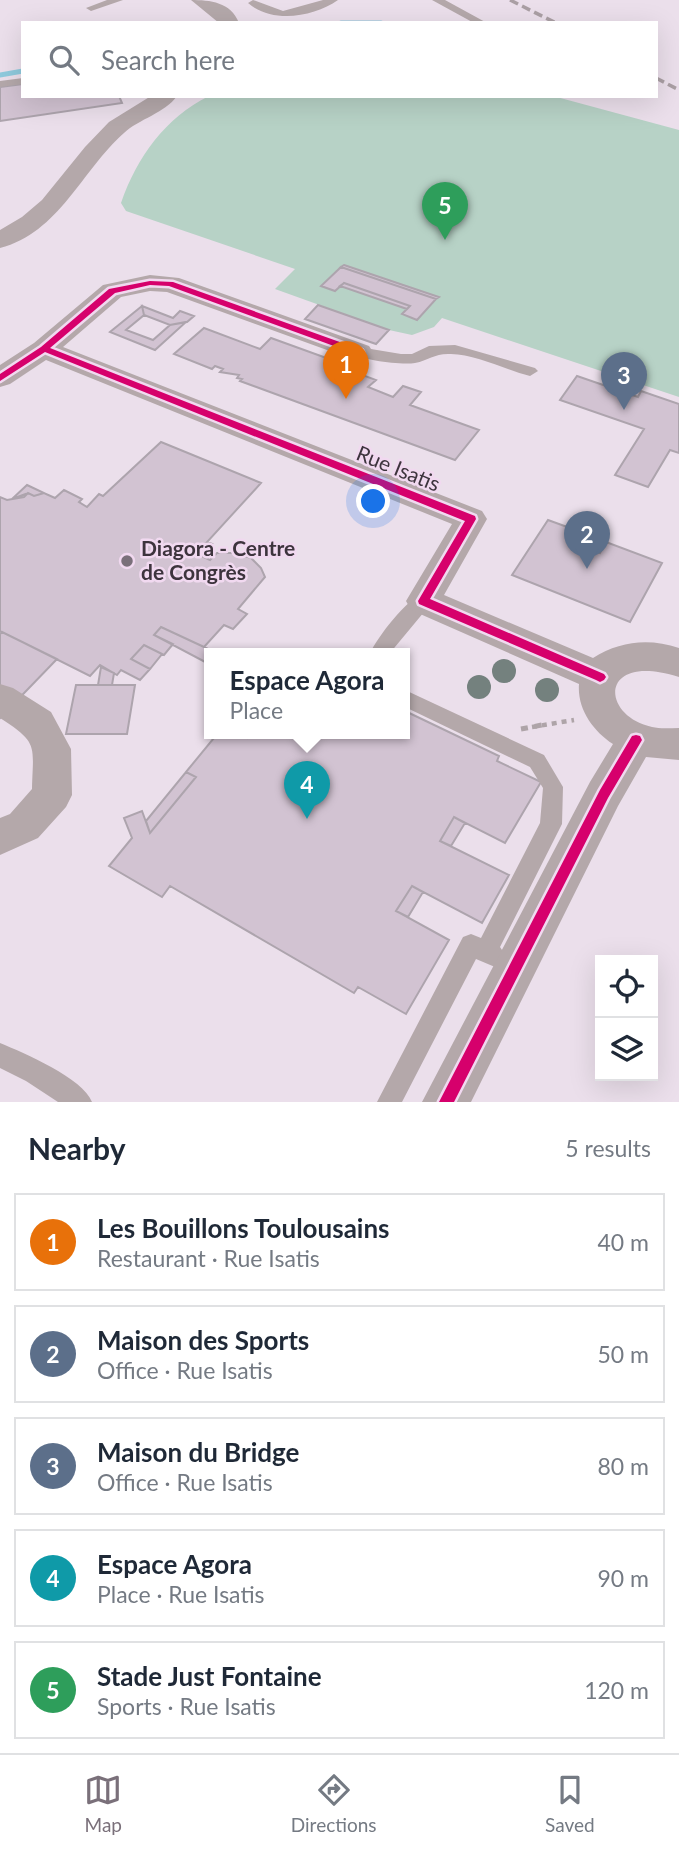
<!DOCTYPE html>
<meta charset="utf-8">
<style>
:root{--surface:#fff;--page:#f2f2f3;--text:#1f2937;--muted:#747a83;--line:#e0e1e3;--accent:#7a707a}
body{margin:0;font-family:Lato,sans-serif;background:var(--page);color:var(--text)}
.controls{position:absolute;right:21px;bottom:21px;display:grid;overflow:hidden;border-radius:0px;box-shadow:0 7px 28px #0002}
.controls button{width:63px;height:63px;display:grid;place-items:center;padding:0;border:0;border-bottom:2px solid var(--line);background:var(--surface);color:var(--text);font:35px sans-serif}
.you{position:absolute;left:374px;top:502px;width:24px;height:24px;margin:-18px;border:5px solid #fff;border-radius:50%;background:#1a73e8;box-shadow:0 0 0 10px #1a73e833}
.badge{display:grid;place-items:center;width:46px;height:46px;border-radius:50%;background:var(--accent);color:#fff;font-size:23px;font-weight:700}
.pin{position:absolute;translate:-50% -58px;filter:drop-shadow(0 2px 4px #0008)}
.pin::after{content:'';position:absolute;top:37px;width:24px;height:21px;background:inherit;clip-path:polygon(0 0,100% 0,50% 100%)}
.popup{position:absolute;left:204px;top:648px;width:206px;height:91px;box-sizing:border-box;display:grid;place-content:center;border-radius:0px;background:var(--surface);filter:drop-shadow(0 2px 5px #0005);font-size:23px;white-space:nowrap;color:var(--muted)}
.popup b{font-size:26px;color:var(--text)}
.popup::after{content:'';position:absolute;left:50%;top:100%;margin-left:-14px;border:14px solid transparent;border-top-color:var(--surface)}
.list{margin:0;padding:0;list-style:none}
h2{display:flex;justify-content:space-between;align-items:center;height:91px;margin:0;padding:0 28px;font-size:30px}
h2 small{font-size:23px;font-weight:400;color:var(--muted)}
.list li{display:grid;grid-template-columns:46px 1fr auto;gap:21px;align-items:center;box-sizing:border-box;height:98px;margin:0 14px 14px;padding:0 14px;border:2px solid var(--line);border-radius:0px}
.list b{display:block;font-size:26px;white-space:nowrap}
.list p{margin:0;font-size:23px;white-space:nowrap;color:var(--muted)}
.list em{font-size:23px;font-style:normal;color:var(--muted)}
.icon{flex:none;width:38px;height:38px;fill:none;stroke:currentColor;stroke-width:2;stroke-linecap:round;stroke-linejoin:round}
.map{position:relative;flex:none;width:679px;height:1102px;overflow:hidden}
.search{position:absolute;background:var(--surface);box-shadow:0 7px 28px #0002;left:21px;right:21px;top:21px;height:77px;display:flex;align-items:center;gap:18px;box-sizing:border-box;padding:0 24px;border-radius:0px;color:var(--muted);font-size:26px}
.sheet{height:651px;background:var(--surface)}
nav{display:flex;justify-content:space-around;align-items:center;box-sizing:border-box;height:98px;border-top:2px solid var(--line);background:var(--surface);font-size:19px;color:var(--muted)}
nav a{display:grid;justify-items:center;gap:4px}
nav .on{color:var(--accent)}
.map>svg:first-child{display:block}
.green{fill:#b7d2c6}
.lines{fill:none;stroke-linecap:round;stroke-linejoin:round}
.stream{stroke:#8fcadd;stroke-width:5}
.building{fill:#d2c3d2;stroke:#ada4ad;stroke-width:2}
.path-far1{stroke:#aea4a8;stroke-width:4.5;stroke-dasharray:5 5;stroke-linecap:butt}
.path{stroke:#aea4a8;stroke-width:5;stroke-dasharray:7 7;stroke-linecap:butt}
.lane{fill:#b4a8aa;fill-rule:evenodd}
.street{fill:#b4a8aa;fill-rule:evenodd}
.rail{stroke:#aa9fa4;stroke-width:3.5;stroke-dasharray:9 4.5;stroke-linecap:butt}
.cycleway-casing{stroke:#f1d9f0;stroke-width:5}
.cycleway{fill:#d6006c;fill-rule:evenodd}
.tree{fill:#74817e}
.poi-dot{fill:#7a707a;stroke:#f1d9f0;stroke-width:2.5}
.labels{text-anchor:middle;stroke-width:5;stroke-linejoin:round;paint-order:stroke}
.street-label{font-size:21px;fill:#3d343d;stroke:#f1d9f0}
.poi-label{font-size:21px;font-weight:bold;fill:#3d343d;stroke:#f1d9f0;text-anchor:start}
</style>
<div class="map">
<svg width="679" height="1102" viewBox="0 0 679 1102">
<rect width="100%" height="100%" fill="#ebdfeb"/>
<path class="green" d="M209,96H553L679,130V397L442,318L434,327L412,335L389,330L275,289L295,269L126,211L121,203C137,157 165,118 209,96Z"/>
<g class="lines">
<path class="stream" d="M341,23H381
M0,75L23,71"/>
</g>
<path class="building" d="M23,84V96H119L122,103L0,121V87Z
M344,265L412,288L439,297L436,299L341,267Z
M341,267L436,299L417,320L402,314L410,306L344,283L335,291L321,286Z
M344,283L410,306L407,309L340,286Z
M318,305L389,330L376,344L305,319Z
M142,306L144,315L126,330L153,340L170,325L186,322L155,350L110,332Z
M142,306L173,318L180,311L194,316L187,322L170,325L144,315Z
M204,328L260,349L271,338L343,364L341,367L376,380L368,387L393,397L403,386L421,392L410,405L479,430L455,460L240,381L242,379L237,378L239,375L220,372L223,369L215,366L212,369L174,354Z
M577,376L638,397L641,391L679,404V453L670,450L648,487L615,475L644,429L560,400Z
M161,442L261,483L207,542L212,544L201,556L210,560L217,553H235L251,558L261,568L265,577L238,609L247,614L233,629L224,625L204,647L161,627L154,635L173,644L164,655L144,645L131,659L150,669L140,680L121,670L117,675L100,665L90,676L0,631V497L7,500L24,497L28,493L34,496L44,493L55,498L64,490L82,499L79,502L87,507L99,494L103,496Z
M27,485L44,493L34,496L28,493L12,499Z
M548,520L581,532L574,543L600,553L606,542L662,563L630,622L512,575Z
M161,627L204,647L216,653H209V664L154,635Z
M2,632L57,659L0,718V634Z
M144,645L162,654L150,669L131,659Z
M101,667L114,673L112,685H98Z
M76,685H135L127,734H66Z
M405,711L499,756L497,761L541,782L505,843L454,817L440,841L509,875L482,923L412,886L396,911L449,940L406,1014L358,987L354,993L170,886L162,897L109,866L132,838L124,818L142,811L150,833L196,777L186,772L218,733H238L247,738L251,733H405Z
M186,772L196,777L150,833L146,821Z
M454,817L465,823L451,846L440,841Z
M412,886L423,892L408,917L396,911Z"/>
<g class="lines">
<path class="path-far1" d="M532,727L574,720"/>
<path class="path" d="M521,729L542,725"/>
<path class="lane" d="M107,0H123L91,11L86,8Z
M253,0L283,11L323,0H338C314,17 272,24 248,3Z
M432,0H445L487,23H474Z
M23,78V84L0,87V81Z
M455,345L535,368L538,371L530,376C506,370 475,354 451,354C435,353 429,360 415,363C402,365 361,361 352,352L359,347L401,354H412L429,346Z
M423,594L429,596L432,601L429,606L390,653H370C378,637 406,599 423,594Z
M405,690L544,755L563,787L562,824L500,947L506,956L503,964L495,967L476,959L402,1102H377L463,937L471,934L481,938L540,823L543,788L530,767L405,707Z
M0,1043C24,1053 83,1078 92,1102H58L26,1081L0,1068Z"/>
<path class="street" d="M191,0C210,0 231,2 239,23H219Z
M151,96H177C165,113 139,119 124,133C82,170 59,233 0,248V230L22,217L42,200L85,147L109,122Z
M150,275L179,278L369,346L373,352L369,358L359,361L349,358L167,292L150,291L121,297L63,347L482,511L487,519L444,595L593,658C620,641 649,638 679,648V677C598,651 600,716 652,727C660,729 670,728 679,728V760L646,757L618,806L471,1102H422L590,782L613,744C593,731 577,709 579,684L411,610L406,601L452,524L46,360L10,384L0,387V365L34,343L103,285Z
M0,684L13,688L51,712L71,749L72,795L66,807L38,838L0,855V818L10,814L32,789C33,745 39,743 0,718Z"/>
<path class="rail" d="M510,0L556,23
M656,78L679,90"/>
<g class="cycleway-casing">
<path id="cycleway" d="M150,281L173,282L362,350L363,352L359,355L356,354L169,286L150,285L115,293L50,348L475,516L476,519L430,599L604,674L606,677L604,680L600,682L596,680L419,604L418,601L465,521L45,352L0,381V374L41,347L109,289Z
M636,735L640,736L642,740L608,798L454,1102H439L600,790L632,736Z"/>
</g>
<use href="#cycleway" class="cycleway"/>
</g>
<g class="tree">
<circle cx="504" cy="671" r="12"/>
<circle cx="479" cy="687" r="12"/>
<circle cx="547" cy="690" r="12"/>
</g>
<circle class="poi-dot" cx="127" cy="561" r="7"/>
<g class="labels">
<g class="street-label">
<text transform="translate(398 469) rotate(22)" y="7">Rue Isatis</text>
</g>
<g class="poi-label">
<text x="141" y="556">Diagora - Centre<tspan x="141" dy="24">de Congrès</tspan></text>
</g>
</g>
</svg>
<div class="controls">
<button><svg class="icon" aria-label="locate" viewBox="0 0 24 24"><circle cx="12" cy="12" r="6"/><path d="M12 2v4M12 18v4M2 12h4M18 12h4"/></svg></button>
<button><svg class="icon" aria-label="layers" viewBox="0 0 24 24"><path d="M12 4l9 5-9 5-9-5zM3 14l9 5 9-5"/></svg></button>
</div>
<div class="you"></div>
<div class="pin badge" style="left:346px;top:399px;background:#e8710a">1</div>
<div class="pin badge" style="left:587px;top:569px;background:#5c6f8a">2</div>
<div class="pin badge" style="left:624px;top:410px;background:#5c6f8a">3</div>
<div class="pin badge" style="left:307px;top:819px;background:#0f9aa8">4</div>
<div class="popup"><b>Espace Agora</b>Place</div>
<div class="pin badge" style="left:445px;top:240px;background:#2e9e5b">5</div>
<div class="search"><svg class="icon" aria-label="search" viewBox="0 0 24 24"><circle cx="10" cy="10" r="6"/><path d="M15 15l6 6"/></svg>Search here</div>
</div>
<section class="sheet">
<h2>Nearby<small>5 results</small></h2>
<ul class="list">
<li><span class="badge" style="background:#e8710a">1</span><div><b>Les Bouillons Toulousains</b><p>Restaurant · Rue Isatis</p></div><em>40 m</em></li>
<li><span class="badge" style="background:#5c6f8a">2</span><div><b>Maison des Sports</b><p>Office · Rue Isatis</p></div><em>50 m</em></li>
<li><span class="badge" style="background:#5c6f8a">3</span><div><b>Maison du Bridge</b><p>Office · Rue Isatis</p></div><em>80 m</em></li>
<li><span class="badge" style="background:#0f9aa8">4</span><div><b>Espace Agora</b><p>Place · Rue Isatis</p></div><em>90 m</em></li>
<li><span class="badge" style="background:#2e9e5b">5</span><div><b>Stade Just Fontaine</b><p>Sports · Rue Isatis</p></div><em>120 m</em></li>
</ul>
</section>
<nav>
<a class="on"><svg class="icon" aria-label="map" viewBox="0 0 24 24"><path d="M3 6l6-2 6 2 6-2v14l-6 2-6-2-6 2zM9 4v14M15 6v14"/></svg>Map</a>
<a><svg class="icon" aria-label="directions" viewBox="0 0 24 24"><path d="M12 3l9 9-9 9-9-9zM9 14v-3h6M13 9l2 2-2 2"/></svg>Directions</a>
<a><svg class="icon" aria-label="saved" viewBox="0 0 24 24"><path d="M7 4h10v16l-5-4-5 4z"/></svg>Saved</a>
</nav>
